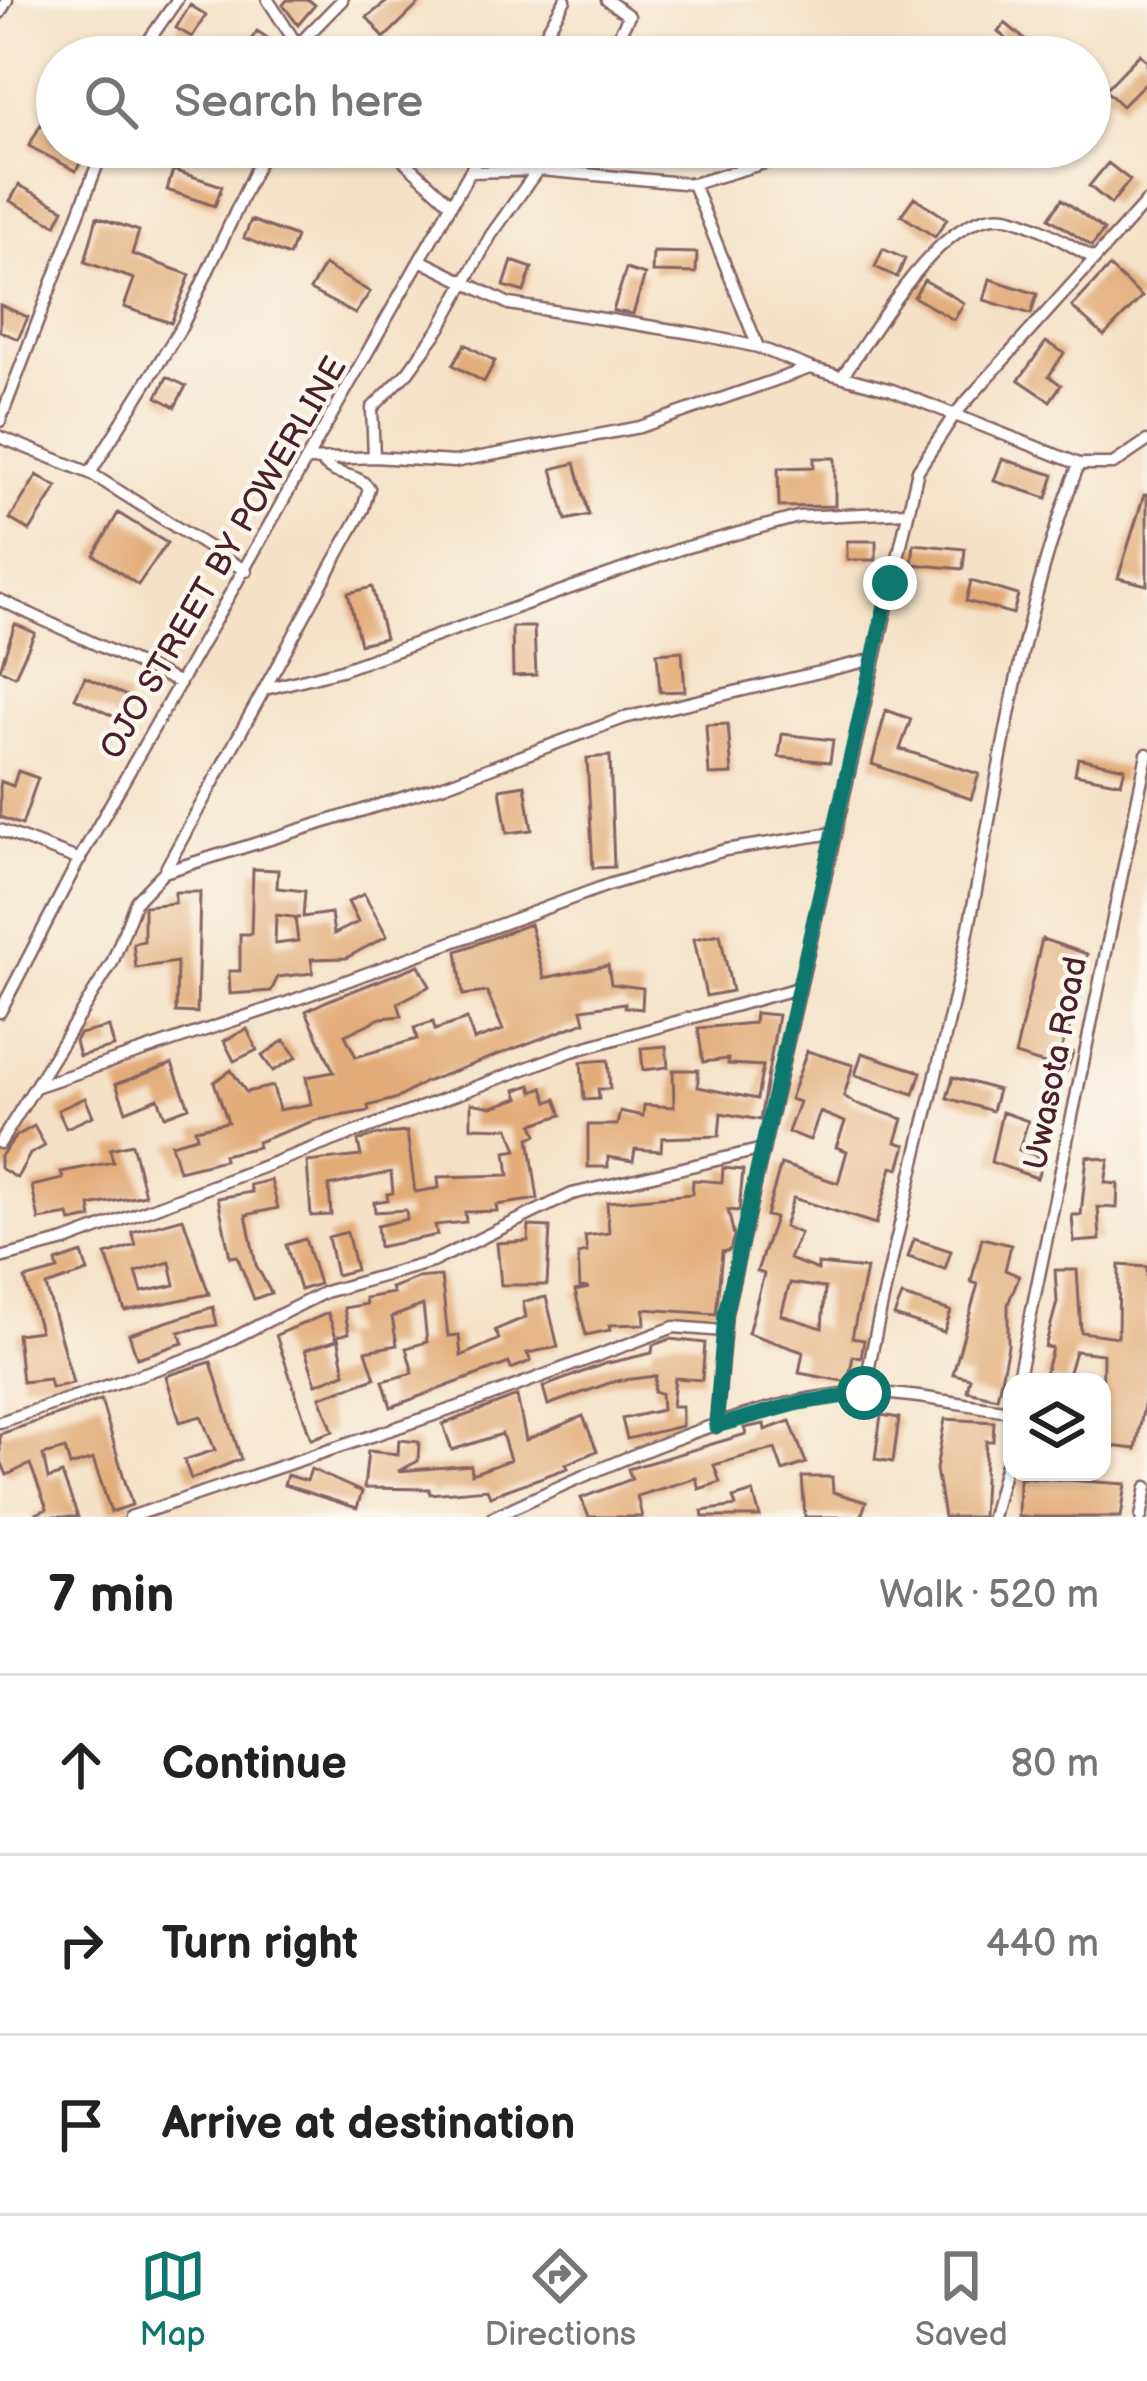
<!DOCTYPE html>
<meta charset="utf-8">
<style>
:root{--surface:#fff;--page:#f6f6f6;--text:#222;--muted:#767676;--line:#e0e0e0;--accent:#0f766e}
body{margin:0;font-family:"Balsamiq Sans",sans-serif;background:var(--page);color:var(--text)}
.controls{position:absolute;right:36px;bottom:36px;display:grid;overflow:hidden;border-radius:24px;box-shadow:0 3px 9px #0004}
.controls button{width:108px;height:108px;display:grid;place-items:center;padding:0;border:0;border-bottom:3px solid var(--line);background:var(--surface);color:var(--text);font:60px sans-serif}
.stop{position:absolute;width:36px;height:36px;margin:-27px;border:9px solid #0f766e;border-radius:50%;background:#fff}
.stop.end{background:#0f766e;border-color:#fff;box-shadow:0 3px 12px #0008}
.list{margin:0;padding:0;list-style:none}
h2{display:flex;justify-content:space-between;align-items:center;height:156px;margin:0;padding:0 48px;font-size:51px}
h2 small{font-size:39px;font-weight:400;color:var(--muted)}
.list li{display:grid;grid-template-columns:78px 1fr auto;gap:36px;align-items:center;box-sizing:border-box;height:180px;padding:0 48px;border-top:3px solid var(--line)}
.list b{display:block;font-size:45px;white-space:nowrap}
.list em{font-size:39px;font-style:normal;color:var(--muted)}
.icon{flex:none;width:66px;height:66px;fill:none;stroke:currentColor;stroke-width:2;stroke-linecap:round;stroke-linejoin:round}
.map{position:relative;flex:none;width:1147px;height:1517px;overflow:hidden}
.search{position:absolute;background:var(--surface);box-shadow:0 3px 9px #0004;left:36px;right:36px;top:36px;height:132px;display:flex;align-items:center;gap:30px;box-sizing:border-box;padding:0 42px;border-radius:66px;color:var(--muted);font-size:45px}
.sheet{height:696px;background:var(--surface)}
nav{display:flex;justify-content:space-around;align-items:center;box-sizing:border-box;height:168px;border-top:3px solid var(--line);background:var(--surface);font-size:33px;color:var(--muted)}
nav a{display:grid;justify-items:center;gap:6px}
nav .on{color:var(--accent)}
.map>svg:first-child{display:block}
.building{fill:#e2ac78;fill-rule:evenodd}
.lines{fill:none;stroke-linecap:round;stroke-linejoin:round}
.minor-casing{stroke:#866362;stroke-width:15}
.minor{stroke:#fff;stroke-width:10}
.route{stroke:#0f766e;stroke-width:15}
.labels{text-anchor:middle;stroke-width:9;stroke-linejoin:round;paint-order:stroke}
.street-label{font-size:33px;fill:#4a1f2b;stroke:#fbf7ec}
</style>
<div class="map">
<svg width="1147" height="1517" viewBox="0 0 1147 1517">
<rect width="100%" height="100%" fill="#fbf7ec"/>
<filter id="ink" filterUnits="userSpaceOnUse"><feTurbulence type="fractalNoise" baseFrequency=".00833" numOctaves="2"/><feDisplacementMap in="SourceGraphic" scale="24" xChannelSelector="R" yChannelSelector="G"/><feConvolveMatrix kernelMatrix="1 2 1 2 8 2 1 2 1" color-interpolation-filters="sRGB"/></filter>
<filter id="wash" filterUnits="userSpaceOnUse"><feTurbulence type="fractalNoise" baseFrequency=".004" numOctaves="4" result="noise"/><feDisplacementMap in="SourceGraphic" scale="48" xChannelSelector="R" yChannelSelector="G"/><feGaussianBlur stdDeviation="2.7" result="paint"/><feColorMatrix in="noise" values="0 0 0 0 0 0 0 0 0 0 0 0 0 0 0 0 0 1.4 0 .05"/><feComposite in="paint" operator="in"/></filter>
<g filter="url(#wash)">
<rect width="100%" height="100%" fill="#f5e1c7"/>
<g id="blocks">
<path class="building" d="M287,0H309L315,5L298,25L283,5Z
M389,0H423L384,38L367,17Z
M190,5L206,15L192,37L176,28Z
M1005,23L1046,57H1028L998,32Z
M257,31L275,43L265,57H239Z
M1140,54L1147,61V81L1122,106L1105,90Z
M41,124L57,133V147H89L76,171L29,146Z
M1108,163L1130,180L1111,204L1089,186Z
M173,170L222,186L215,206L167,190Z
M19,185L64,209L56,225L10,201Z
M914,197L947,219L935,237L901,215Z
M1062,199L1104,230L1092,246L1049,218Z
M97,217L139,231L132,254L190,275L171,323L124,307L134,279L85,262Z
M251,220L296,237L289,256L244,238Z
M883,249L905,259L897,277L875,267Z
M653,252L697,253L696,273L652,272Z
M512,261L532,268L524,292L504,286Z
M324,265L370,292L355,314L310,290Z
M1109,267L1142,297L1104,336L1072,307Z
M626,269L645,275L633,314L613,311Z
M990,279L1037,294L1031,314L984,300Z
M924,280L964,303L954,320L914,297Z
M0,305L28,317L18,339L0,331Z
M1046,342L1064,353L1049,376L1061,385L1050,401L1019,380Z
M465,344L495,361L484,382L453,365Z
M167,377L186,386L175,407L157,397Z
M814,458H835V506L779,507L778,468L814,467Z
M1002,459L1054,475L1047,498L994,481Z
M575,463L589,515L566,520L552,469Z
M37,475L57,487L30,531L10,519Z
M1144,495H1147V585L1118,578Z
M118,513L167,543L138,585L94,555Z
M847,541H876V560H847Z
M914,544L965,549L963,569L912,564Z
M971,581L1018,595L1013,614L966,601Z
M372,587L385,638L360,644L348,593Z
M15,624L35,633L15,676L0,669Z
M512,627H534L536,675L513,676Z
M682,651L685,691L660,692L657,653Z
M85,677L129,697L119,719L75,698Z
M886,710L911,719L900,749L979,774L971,799L872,764Z
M728,724L732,774L709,775L706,725Z
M782,734L833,740L830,762L779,757Z
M610,756L614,867L593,868L587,758Z
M1078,758L1125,768L1121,783L1075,774Z
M18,771L38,778L22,825L0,817V781L13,786Z
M525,785L532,830L507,833L500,789Z
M253,869L278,870L277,888L305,891L303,917L331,913L334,934L358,922L348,902L364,894L387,936L346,958L311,959L313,973L278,977L271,991L230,994L229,971H240V934H251ZM276,915L300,918H295L298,941L275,944Z
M175,892H200L197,1013L176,1012L177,962L136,968L133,943L144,941V906L175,903Z
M530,924L544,978L608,965L611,984L643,988L642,1009L625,1007V1003L582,1009L585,1022L425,1082L398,1098L368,1106L369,1111L316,1120L257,1142L258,1147L223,1155L224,1160L179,1171L171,1144L197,1137L195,1129L228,1122L214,1082L231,1070L246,1092L273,1086L279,1110L311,1104L306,1077L334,1072L306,1011L327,1001L419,965L430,986L398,1003L402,1016L381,1018L345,1035L356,1057L417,1039L414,1028L433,1022L435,1030L467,1019L474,1040L503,1030L487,992L463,995L457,951Z
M720,934L732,991L706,996L694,939Z
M1042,939L1087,954L1077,985L1082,987L1077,1008L1061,1049L1073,1052L1067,1071L1015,1055Z
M755,1013L778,1015L760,1120L721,1113L719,1136L662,1138L661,1151L635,1149L633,1161L608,1157V1167H588V1125H617L620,1111L643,1116L644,1105L674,1107L673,1070H698V1087L757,1099L763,1066L728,1064V1059L703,1062L698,1028L754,1023Z
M109,1027L114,1047L79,1056L75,1041L79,1034Z
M247,1029L257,1050L234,1061L224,1041Z
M284,1040L297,1057L273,1071L262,1056Z
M666,1046L668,1067L643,1070L641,1048Z
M807,1051L853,1065L844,1096L854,1103L903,1119L896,1142L906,1145L899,1169L892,1167L876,1224L793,1198L784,1227L800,1233L789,1259L818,1270V1264L866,1269L852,1338L864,1340L861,1358L853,1356L848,1382L799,1373L803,1352L748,1333L764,1274L757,1271L775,1218L766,1216L781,1164L838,1183L847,1151L836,1147L845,1122L820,1112L810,1140L788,1132L799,1102L790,1099ZM790,1283L825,1288L822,1328L781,1315Z
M862,1053L921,1072L914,1094L855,1075Z
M608,1060L610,1089H598L599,1099L584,1100L581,1062Z
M172,1064L189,1107L165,1116L158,1098L126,1111L116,1084Z
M953,1077L998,1090L992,1111L947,1098Z
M531,1085L533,1092L543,1088L548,1102L556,1099L562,1115L533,1124L537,1135L529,1138L538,1199L496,1205L497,1211L465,1212L466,1222L435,1225L437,1235L379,1247L377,1226L407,1219L406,1210L375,1212L374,1202L388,1200L387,1194L393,1193L391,1172L329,1186L331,1215L311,1216L307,1162L361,1156L358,1141L375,1135L407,1132L415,1192L439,1188L438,1177L509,1175L506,1152L517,1150L509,1128L471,1127V1103L492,1107L519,1098L516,1090Z
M85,1098L93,1116L66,1128L58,1110Z
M1002,1112L1028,1121L1019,1150L1044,1158L1037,1178L991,1162Z
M34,1126L45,1146L30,1154L17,1178L0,1168V1157L15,1137Z
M132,1144L145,1195L90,1206L92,1218L71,1222L69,1215L39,1220L32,1186L63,1179L61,1172L113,1162L110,1149Z
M1087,1156L1109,1160L1105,1183L1118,1184L1117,1208L1098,1207L1100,1240L1074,1242L1072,1215H1081Z
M723,1168L743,1170L739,1211L728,1210L734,1236L730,1250L722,1252L716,1314L644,1309L645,1324L609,1325L610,1330L586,1335L575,1291L589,1288L580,1287L578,1254L587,1252L585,1236L609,1233L607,1202L692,1194L693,1180L722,1182Z
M271,1180L278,1208L246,1215L256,1265L271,1293L254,1299L237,1256L230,1257L218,1198L252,1192L250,1185Z
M183,1218L209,1294L125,1311L106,1255L136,1245L132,1232ZM170,1262L175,1285L142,1292L136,1272Z
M529,1226L550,1227L547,1285H501L497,1243L528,1241Z
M347,1232L356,1270L336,1275L328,1237Z
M982,1238L1011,1245L1005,1270L1019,1276L1008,1304V1346L997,1398L967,1391L970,1378L953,1374L978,1284L971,1282Z
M305,1239L319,1284L300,1290L286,1245Z
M914,1239L951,1251L945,1269L908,1257Z
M82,1253L88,1272L46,1286L73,1383L51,1388L49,1379L22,1382L17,1334L40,1331L25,1279L58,1270L56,1262Z
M1119,1265L1147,1267V1388L1136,1449L1102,1445L1103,1354L1075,1351L1066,1382L1044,1378L1052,1348L1045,1347L1057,1302L1055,1270H1077L1081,1332L1118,1337Z
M441,1276L448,1336L459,1335L461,1356L499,1339L495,1330L526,1317L523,1302L546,1297L558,1347L527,1353L531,1361L511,1369L509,1363L391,1407L383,1381L413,1373L406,1348L427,1342L423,1305L392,1317L397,1345L366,1351L375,1378L320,1397L333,1431L311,1439L276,1335L328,1313L337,1340L305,1350L316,1384L345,1373L338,1336L349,1333L344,1308L366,1304L365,1298L393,1293L391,1288L417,1278Z
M902,1296L951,1311L944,1332L894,1316Z
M213,1307L217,1325L179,1332L183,1343L137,1358L129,1334Z
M670,1339L705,1343L702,1380L675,1378L672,1406H682V1426L627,1439L622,1419L662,1410L661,1393L654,1392L656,1376L615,1381L548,1405L543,1387L604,1364L652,1353L653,1345Z
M211,1362L241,1459L191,1479L184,1460L215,1450L201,1416L180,1422L166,1376Z
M517,1396L526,1440L583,1416L597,1451L566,1464L568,1468L490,1496L487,1489L430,1494L429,1489L364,1488L368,1451L398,1454L399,1440L419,1442L418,1461L398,1471L471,1465L472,1474L510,1460L502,1434L452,1450L443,1424Z
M101,1400L132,1505L111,1512L93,1459L70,1466L65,1449L43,1455L48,1479L62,1474L78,1517H29L47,1509L30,1464L7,1475L0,1459V1434Z
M881,1415L899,1418L893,1462L875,1459Z
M945,1419L994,1422L993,1441H986L982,1517H944L936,1469Z
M790,1421L806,1463L783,1471L775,1449L749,1455L714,1465L720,1482L699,1489L696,1478L637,1496L642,1517H589L581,1498L632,1479L628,1469L746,1434L744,1428L764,1424L765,1430Z
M311,1469L362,1492L357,1508L284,1485L287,1475L307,1481Z
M802,1477H832L833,1492L866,1502L861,1517H805Z
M1019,1477L1126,1484L1121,1517H1018Z
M753,1492L760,1517H703L702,1511L736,1506L733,1498Z"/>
</g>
</g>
<g filter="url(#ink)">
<use href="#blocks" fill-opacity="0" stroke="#866362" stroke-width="3"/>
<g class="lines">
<g class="minor-casing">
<path id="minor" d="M268,0L305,57
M0,13L7,0
M299,44L342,0
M137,57L177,0
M532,57L565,0
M607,57L629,16L607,0
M389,147L451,204
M470,172L541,170L693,184L798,153
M693,184L758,347
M422,261L509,304L698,334L758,347L810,368
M843,375C878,328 945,202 1011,218C1039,225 1069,245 1095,259
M0,421L104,147
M0,437L90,473L246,571
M374,457L372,408L408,372L440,328L491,235L554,147
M310,460L374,457L454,462L640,427L810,368L892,390L1079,464H1113L1147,441
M90,473L182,326L266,147
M0,600L180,683
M265,689L341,670L680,549L798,517L906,512
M0,830L80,860
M164,872L444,785L624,718L875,659
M0,1012L80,858L484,147
M38,1086L286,1003L608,885L725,850L833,833
M0,1143L112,963L136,901L164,872L363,509L369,488C356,471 332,478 321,460
M0,1258L65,1241L572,1051L798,988
M1017,1382L1147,754
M864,1393C890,1252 928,1116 959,976C996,805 1014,627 1079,464
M1012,1403V1424
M0,1422L204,1353L325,1292L432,1262L572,1194L763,1149
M716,1427L726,1313L918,470L955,414L1147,201
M130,1517L473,1402L674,1327L724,1331
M493,1517C585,1474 766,1392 865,1393C913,1393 963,1405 1010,1411
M992,1517L1012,1441
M1141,1517L1147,1487"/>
</g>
<use href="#minor" class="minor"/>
</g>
</g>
<g class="lines" filter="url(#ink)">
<path class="route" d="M864,1393L799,1403L716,1426L725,1313L890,583"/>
</g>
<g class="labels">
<g class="street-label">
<text transform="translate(222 557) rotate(-60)" y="12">OJO STREET BY POWERLINE</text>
<text transform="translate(1054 1063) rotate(-79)" y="12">Uwasota Road</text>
</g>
</g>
</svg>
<div class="controls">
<button><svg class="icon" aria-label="layers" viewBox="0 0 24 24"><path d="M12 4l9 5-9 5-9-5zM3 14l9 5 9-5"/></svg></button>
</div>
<div class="stop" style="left:864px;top:1393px"></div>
<div class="stop end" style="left:890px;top:583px"></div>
<div class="search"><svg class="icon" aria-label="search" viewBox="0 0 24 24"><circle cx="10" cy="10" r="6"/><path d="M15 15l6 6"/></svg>Search here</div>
</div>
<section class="sheet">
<h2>7 min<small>Walk · 520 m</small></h2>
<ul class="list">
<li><svg class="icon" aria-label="ahead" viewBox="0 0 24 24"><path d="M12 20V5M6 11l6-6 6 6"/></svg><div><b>Continue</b></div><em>80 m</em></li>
<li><svg class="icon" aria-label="right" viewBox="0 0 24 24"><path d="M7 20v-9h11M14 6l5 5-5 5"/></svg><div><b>Turn right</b></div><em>440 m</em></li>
<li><svg class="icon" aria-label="arrive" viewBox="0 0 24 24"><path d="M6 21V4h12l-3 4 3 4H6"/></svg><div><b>Arrive at destination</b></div></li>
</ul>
</section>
<nav>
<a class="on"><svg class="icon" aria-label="map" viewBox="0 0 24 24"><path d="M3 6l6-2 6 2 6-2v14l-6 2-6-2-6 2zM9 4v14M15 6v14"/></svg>Map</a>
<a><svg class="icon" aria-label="directions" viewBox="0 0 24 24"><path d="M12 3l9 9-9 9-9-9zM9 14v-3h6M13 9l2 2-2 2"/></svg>Directions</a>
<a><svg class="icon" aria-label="saved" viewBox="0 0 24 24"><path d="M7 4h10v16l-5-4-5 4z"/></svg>Saved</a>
</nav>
